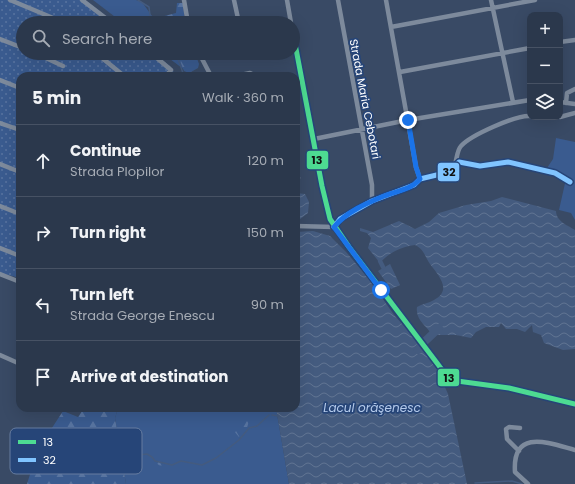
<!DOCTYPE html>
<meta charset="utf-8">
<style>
:root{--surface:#2b384c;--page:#374356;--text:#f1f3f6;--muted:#a6acb5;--line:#475264}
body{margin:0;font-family:Poppins,sans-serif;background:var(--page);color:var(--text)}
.controls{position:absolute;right:12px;top:12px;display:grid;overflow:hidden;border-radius:8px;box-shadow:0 4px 16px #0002}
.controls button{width:36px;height:36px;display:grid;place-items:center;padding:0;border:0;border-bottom:1px solid var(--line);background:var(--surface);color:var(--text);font:20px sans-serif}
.stop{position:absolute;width:12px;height:12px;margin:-9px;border:3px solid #1a73e8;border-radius:50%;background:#fff}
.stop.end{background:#1a73e8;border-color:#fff;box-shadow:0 1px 4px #0008}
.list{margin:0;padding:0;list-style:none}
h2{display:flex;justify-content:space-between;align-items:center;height:52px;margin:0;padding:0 16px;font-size:17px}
h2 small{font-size:13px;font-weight:400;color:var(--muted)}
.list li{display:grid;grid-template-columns:26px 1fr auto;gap:12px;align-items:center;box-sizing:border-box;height:72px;padding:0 16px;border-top:1px solid var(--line)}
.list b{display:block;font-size:15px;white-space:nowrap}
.list p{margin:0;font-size:13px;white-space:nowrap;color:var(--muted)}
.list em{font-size:13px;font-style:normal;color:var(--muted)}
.icon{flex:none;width:22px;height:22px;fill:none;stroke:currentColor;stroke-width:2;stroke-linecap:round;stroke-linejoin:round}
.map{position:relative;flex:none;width:575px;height:484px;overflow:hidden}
.search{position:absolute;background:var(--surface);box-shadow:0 4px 16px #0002;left:16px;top:16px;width:284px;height:44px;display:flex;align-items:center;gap:10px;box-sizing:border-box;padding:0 14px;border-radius:22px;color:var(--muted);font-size:15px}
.panel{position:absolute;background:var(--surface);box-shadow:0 4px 16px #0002;left:16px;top:72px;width:284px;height:340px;border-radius:12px}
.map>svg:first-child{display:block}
.green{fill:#3a5b8f}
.forest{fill:url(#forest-firs)}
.garden{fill:url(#garden-dots)}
.water{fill:url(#water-waves)}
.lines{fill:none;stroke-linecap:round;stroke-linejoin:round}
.stream{stroke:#445b7f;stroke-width:1.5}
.canal{stroke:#445b7f;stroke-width:4.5}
.river{stroke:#445b7f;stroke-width:8}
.minor{stroke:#7d8a9c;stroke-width:4.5}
.bus-1-casing{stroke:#264578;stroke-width:8}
.bus-2-casing{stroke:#264578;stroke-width:8}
.bus-1{stroke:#4ddb92;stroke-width:5}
.bus-2{stroke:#80c4ff;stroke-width:5}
.route{stroke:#1a73e8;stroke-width:5}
.labels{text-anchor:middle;stroke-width:3.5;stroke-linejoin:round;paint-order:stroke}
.street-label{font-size:11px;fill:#fff;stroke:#264578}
.water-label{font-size:12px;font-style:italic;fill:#b4caeb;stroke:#264578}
.key{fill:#264578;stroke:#677da0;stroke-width:1}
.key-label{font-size:11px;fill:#fff}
.line-badge{stroke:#264578;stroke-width:1.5}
.pale-badge-label{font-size:11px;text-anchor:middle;font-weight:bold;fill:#111}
</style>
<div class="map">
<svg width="575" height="484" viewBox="0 0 575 484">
<defs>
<pattern id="forest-firs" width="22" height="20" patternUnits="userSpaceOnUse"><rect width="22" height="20" fill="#3a5b8f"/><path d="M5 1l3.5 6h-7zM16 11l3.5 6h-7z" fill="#5874a0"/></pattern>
<pattern id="garden-dots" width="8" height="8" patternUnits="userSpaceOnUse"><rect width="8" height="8" fill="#3a5b8f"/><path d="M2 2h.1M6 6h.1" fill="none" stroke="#5874a0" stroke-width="1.8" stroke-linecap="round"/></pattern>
<pattern id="water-waves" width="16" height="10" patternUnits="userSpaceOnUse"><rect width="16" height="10" fill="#445b7f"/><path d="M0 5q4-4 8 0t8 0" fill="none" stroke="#607492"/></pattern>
</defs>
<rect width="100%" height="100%" fill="#394a65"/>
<path class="green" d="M93,0H136L142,2L157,23H123Z
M162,53H178L190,74Z
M556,138L575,142V220L571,213L559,210L566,179L545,171L553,159Z
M118,408H276L289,484H126L115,418Z"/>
<path class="forest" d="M177,3H183L185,23H152L153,19L176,13Z
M177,53H195L199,64L198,68L189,73L184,71Z
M84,408H118L115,418L126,484H27L37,452L41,431H50L63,411L78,417Z
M242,408H249C250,418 249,431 239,437L234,431L240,421Z
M156.5 461a4.5 4.5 0 1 1 9 0a4.5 4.5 0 1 1-9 0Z"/>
<path class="garden" d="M0,0H84L114,23H23V53H153L170,66L176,76H20V278L0,273Z"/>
<path class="water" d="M296,193L305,194L309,202L308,213L299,220H296Z
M502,197L556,211C556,221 567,225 575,230V349L563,350L544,343L541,335L533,332L532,325L525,332L517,329H506L501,323L499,327H486L476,332L471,338L456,335H432C427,326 415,320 417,307C422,304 429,303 434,300C453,290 438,275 430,264C425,257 424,249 415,245C403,246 388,253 380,263L368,248L371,238L367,233L360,231V228L373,232L399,221L415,229L429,222L439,213L466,205L491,201Z
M313,231L330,236L346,252L369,279L394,315L424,348L436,367L448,394L467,484H289L276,408H296V232Z
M390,264L400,285L391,289L378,271Z"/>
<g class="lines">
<path class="stream" d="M138,0L149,7L151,23
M176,53L184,76
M272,415L278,416
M123,457L147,454L152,457L155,461L172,465L181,461L202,465L216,458L239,440L249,428L257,426L269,415
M475,483L512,481L522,484"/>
<path class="canal" d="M380,261L383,267"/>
<path class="river" d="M418,350L421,345L439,328"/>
<path class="minor" d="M10,0L53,18L60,23
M82,0L112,23
M184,0L188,23
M234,0L239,23
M287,0L291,23
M338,0L372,185V201
M386,0L416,167L420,179
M491,0L513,102
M391,27L535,0
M293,33L322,186L330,219L349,247L440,367L449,378L457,381L509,388L575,404
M0,39L23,48
M560,42L575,40
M35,53L63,66
M96,53L124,76
M151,53L171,70L166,76
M199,53L211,76
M400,72L530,48
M236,76L250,73L256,76
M0,80L20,88
M296,91L303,89
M560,102L575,104
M566,103L567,93L575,89
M560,117L575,113
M0,123L20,130
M314,139L408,120L530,100
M0,164L20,172
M455,164C457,159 457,150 461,146C471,135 516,115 530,116
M296,177L298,178
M0,206L20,214
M296,226L334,227
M334,227L340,219L372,201L414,185L420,179L449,172L459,162L480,166L508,162L555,173L570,182
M0,248L20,256
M0,274L20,282
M0,355L18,363
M519,451L507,439L506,429L509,427L520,428
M528,484L515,472C512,428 549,443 575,450"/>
<g class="bus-1-casing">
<path id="bus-1" d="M293,33L322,186L330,219L349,247L440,367L449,378L457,381L509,388L575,404"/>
</g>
<g class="bus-2-casing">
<path id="bus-2" d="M334,227L340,219L372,201L414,185L420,179L449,172L459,162L480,166L508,162L555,173L570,182"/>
</g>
<use href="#bus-1" class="bus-1"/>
<use href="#bus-2" class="bus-2"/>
</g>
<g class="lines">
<path class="route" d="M381,290L334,227C346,212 367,203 384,196C396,191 411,190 420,179L416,167L408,120"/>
</g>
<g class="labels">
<g class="street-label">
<text transform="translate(365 99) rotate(79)" y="4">Strada Maria Cebotari</text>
</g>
<g class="water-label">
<text x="372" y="412">Lacul orăşenesc</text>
</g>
</g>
<rect x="10" y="428" width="132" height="46" rx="6" class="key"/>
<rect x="18" y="440" width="18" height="4" fill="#4ddb92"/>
<rect x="18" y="458" width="18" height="4" fill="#80c4ff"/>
<g class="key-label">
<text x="43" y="446">13</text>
<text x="43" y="464">32</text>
</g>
<g class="line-badge">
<rect x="306" y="150" width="23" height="20" rx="4" fill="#4ddb92"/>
<rect x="437" y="162" width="23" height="20" rx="4" fill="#80c4ff"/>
<rect x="437" y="368" width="23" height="19" rx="4" fill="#4ddb92"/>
</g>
<g class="pale-badge-label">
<text x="317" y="164">13</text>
<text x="449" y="176">32</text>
<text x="449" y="382">13</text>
</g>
</svg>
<div class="controls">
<button>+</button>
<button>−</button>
<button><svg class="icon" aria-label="layers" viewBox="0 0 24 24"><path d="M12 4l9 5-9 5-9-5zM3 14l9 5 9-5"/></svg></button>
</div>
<div class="stop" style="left:381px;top:290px"></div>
<div class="stop end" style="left:408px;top:120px"></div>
<div class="search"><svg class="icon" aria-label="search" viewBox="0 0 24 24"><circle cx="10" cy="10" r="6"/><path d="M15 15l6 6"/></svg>Search here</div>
<section class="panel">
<h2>5 min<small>Walk · 360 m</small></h2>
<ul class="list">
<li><svg class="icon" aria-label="ahead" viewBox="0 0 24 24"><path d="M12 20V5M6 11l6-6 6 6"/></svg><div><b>Continue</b><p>Strada Plopilor</p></div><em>120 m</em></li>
<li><svg class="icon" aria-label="right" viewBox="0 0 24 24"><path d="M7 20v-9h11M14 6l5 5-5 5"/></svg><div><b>Turn right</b></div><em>150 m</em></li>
<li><svg class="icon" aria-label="left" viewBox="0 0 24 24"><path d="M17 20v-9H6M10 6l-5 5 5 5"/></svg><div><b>Turn left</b><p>Strada George Enescu</p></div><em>90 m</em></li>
<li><svg class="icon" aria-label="arrive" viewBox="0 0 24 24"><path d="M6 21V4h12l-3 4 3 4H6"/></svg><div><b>Arrive at destination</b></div></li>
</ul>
</section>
</div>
